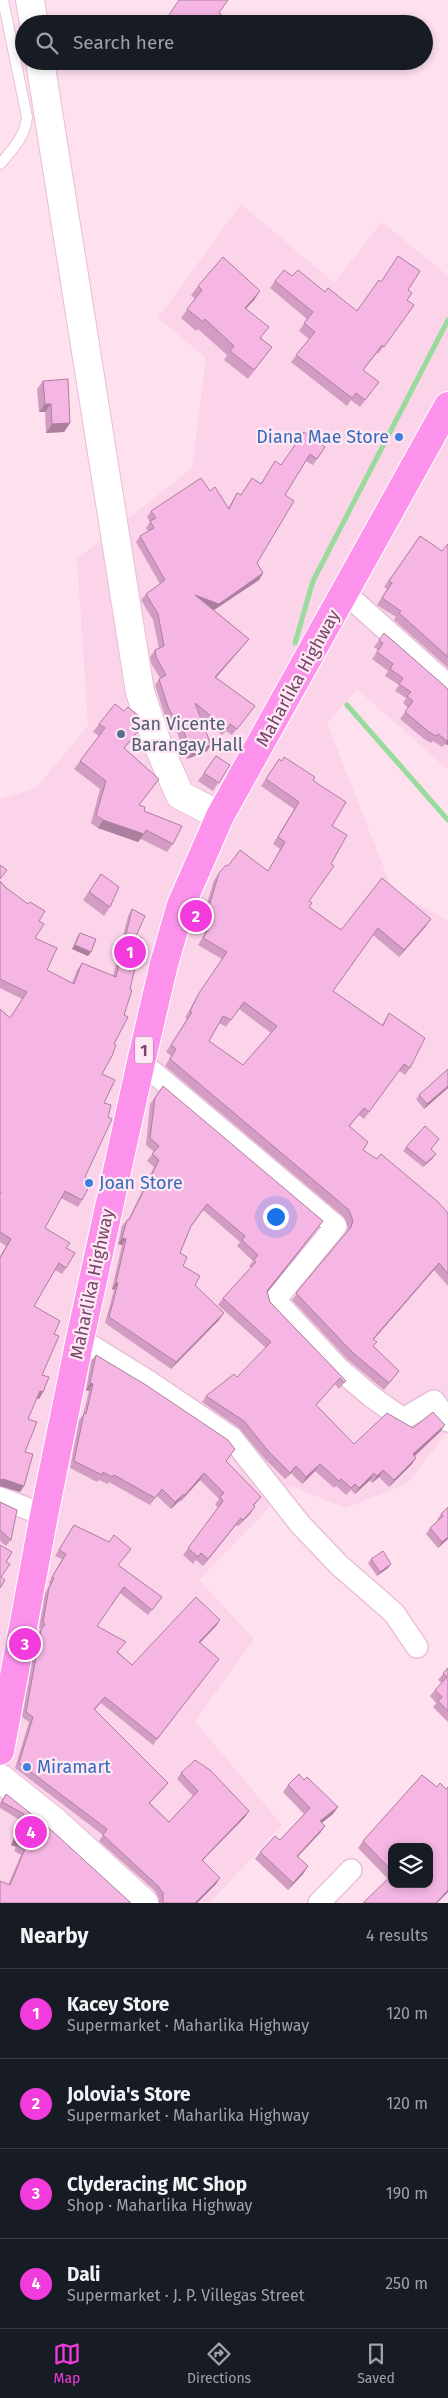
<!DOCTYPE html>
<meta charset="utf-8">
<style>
:root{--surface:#171b24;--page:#242831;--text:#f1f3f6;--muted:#9ea1a6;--line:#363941;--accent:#f23bdd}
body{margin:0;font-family:"Fira Sans",sans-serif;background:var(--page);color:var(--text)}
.controls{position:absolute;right:15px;bottom:15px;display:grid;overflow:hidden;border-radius:10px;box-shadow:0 2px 8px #0003}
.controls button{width:45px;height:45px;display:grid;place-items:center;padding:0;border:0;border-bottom:1px solid var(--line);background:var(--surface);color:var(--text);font:25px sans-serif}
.you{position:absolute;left:275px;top:1216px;width:18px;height:18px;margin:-12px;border:4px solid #fff;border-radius:50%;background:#1a73e8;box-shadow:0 0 0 8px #1a73e833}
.badge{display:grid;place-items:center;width:32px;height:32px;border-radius:50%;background:var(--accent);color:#fff;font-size:16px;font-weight:700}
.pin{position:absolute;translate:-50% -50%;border:2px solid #fff;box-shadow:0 1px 5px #0006}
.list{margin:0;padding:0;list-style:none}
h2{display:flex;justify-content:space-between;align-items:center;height:65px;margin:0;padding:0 20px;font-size:21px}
h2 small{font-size:16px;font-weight:400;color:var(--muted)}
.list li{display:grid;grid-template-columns:32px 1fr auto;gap:15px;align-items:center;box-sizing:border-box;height:90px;padding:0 20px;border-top:1px solid var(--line)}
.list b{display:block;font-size:19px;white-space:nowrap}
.list p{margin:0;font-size:16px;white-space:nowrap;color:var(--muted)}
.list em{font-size:16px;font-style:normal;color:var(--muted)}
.icon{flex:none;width:28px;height:28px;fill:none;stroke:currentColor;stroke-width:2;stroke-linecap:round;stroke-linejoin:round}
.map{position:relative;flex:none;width:448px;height:1903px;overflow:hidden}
.search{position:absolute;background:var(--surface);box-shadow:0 2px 8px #0003;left:15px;right:15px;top:15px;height:55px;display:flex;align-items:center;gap:12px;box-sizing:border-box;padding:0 18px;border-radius:28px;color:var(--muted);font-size:19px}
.sheet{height:425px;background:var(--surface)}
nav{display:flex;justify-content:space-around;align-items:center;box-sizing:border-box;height:70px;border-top:1px solid var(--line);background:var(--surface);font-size:14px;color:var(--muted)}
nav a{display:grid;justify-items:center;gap:2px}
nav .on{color:var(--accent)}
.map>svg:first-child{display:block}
.residential{fill:#fbd4e9}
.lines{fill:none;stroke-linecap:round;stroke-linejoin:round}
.stream{stroke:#99db9c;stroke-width:5}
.lane-casing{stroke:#e8c0d9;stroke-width:12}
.street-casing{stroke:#e8c0d9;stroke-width:24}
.secondary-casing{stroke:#eabbd9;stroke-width:30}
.highway-casing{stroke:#fff;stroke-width:30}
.lane{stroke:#fff;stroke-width:10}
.street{stroke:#fff;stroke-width:21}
.secondary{stroke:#fff;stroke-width:28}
.highway{stroke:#fd92ed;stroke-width:28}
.wall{fill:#d39dc3;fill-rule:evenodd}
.shaded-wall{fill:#ac7f9f}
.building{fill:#f5b6e3;stroke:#ac7f9f;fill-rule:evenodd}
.shop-dot{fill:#3f7fe0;stroke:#ffe8f4;stroke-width:2}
.service-dot{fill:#5c6f8a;stroke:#ffe8f4;stroke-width:2}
.labels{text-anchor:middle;stroke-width:4.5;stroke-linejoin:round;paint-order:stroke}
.shield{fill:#ffe8f4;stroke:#a07793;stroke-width:1}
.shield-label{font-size:16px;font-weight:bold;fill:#77466a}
.shop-label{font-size:18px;fill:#366cbe;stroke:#ffe8f4;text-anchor:start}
.street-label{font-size:18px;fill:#77466a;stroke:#ffe8f4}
.service-label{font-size:18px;fill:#4e5e75;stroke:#ffe8f4;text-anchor:start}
</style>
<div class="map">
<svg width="448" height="1903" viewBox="0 0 448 1903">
<rect width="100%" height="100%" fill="#fee0ef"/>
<path class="residential" d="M241,204L334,283L382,222L448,276V770L357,689L327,723L392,889L448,921V1431L408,1483L346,1508L290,1486L199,1580L254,1639L195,1721L282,1825L210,1903H0V799L36,788L88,726L77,559L192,468L206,358L158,318Z"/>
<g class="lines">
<path class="stream" d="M295,643L313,581L448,320
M347,705L448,820"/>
<g class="lane-casing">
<path id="lane" d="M0,164C13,149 25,137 27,117L3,0"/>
</g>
<g class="street-casing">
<path id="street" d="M345,593L448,685
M141,1062L336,1226L275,1300L338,1368L372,1397L403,1419L434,1401L448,1421
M80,1339L148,1381L232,1438L300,1524L339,1565L394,1613L417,1647
M0,1498L44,1515
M319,1903L351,1870"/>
</g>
<g class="secondary-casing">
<path id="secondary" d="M30,0L34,24
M40,61L140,692L157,743L180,795L220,816
M0,1778L55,1822L144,1903"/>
</g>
<g class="highway-casing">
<path id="highway" d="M0,1751L44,1515L80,1339L141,1062L164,964L181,905L220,816L448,406"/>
</g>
<use href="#lane" class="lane"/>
<use href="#street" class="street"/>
<use href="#secondary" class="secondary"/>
<use href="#highway" class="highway"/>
</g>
<path class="wall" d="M179,0L219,13L233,24H163Z
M292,276L325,292L357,311L381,282L408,290L407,300L414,305L378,354L377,353L363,370L379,382L360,407L351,400L347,406L291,362L309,339L299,331L307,319L270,288L275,281Z
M198,286L260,291L254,300L246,309L261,338L272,347L248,379L224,360L227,355L198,329L196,331L181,318L195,299L191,295Z
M43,381L70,423L64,432L46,433L45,412H39L37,389Z
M325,447L313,465L306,461L285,495L257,563L263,573L259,580L214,610L249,639L244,645L216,678L255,706L232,735L226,731L222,735L201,717L211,745L207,751L187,759L173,722L169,724L164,713L155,685L160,678L151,663L150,657L155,650L159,648L153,620L141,600L146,594L160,584L136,542L140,536L148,531L146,528L150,522L147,517L151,511L210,491L228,508L237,493L240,495L260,484L281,465Z
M420,536L442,551L448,544V668L394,620L396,617L377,605L387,589L384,587Z
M384,633L448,689V745L445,744L442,747L433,741L431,743L424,739L400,719L408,708L403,703L406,698L395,691L399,685L385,676L388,671L372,659L378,650L374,647Z
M99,724L143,725L124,748L140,805L144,811L173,844L167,852L141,839L138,842L98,828L91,823L100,789L74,769L99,736L93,732Z
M216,756L230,765L213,791L198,781Z
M279,759L313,780L332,826L309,901V907L341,930L426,926L399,957L373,935L333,991L382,1025L389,1013L410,1068L405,1075L399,1071L364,1119L359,1115L350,1126L363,1150L448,1213V1286L434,1270L374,1339L373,1346L399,1371L384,1390L347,1359L292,1300L347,1232L348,1228L344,1217L165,1066L171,1056L166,1052L187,1019L185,1018L195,1000L222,959L198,945L205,933L199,930L214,880L219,873L228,866L268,871L280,849L273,844L294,809L261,786ZM239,1009L271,1033L243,1065L209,1041L219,1023L226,1027Z
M101,874L110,907L104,916L83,900Z
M0,881L39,921L35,938L47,970L72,983L77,970L82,963L113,976L128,916L132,909L136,936L114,1044L102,1074L104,1103L85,1177L82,1200L78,1207L61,1198L45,1228L66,1248V1268L62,1274L55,1270L34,1306L54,1334L42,1375L43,1392L39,1399L37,1398L28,1419L20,1492L0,1486V1256L6,1246L0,1242V1009L10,1018L22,999L0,988Z
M80,933L91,952L88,956L72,949L77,937Z
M448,1069V1088L424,1109L416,1099L419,1095Z
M163,1086L318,1228L267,1292L270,1302L346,1381L339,1389L335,1384L316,1405L354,1444L413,1428L441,1431L415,1456L412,1464L389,1487L379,1477L372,1483L370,1480L355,1494L351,1490L346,1495L336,1486L334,1488L315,1471L302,1484L291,1473L285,1479L264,1458L239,1428L202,1402L206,1396L237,1377L266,1348L218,1305L223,1298L251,1268L249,1266L253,1261L237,1246L240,1242L203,1210L191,1227L180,1253L183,1266L219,1320L171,1369L105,1323L114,1290L112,1289L122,1245L118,1244L122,1226L127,1220H128L154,1167L147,1161L154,1152L146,1145L150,1104Z
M439,1139L431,1149L433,1158L423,1167L403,1151L406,1147Z
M96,1355L226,1461L261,1497L254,1506L250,1514L238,1526L236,1525L203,1566L196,1560L193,1564L183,1555L218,1508L215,1504L219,1499L200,1480L180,1502L179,1501L171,1509L157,1496L150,1505L109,1482L108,1484L99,1480L97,1482L70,1468L79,1420L83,1415L89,1391L86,1390L91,1361Z
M0,1502L11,1540L6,1546L0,1541Z
M448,1507V1539L438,1548L426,1534L430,1528L438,1521L437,1520L441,1514Z
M74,1525L109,1542L131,1549L118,1565L162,1597L148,1615L120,1593L97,1626L118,1652L132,1665L220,1620L216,1626L200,1643L219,1659L153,1745L101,1703L95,1710L168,1783L164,1788L150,1803L169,1822L193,1796L177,1779L181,1773L245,1817L203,1860L216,1884L197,1903H159V1899L155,1891L99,1841L103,1835L15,1768L29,1722L22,1717L37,1635L41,1629L39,1628L45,1593L50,1584L49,1582L62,1559L55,1556Z
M371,1559L388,1568L377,1576L368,1563Z
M448,1668V1722L433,1707L436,1703L430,1696L435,1690L442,1683L438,1680Z
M422,1775L437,1787L440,1783L446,1789L448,1787V1892L437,1903H363L388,1879L358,1848L363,1841ZM392,1847H429V1884H392Z
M288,1785L333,1814L322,1823L325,1826L320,1833L298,1857L308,1866L303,1874L288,1890L255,1859L260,1852L280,1840L304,1814L283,1792Z
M6,1794L131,1903L8,1885L21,1855L14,1851L16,1847L11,1845L20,1820L0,1808V1803Z"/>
<path class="shaded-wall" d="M260,291L254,300L238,317L245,308Z
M45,404H51L45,412H39Z
M70,423L64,432L46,433L52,424Z
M263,573L259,580L214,610L195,595Z
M249,639L244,645L211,683L215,677Z
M178,716L173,722L169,724L174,718Z
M143,725L137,733L118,756L124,748Z
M448,740V745L445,744Z
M211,745L207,751L187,759L192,753Z
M103,820L144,834L138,842L98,828Z
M431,919L426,926L399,957L404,950Z
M75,945L91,952L88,956L72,949Z
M448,1086V1088L424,1109L427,1104Z
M436,1154L433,1158L423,1167L426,1163Z
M323,1221L318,1228L263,1298L267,1291Z
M122,1238L126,1239L122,1245L118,1244Z
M439,1263L434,1270L368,1346L373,1339Z
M116,1282L118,1283L114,1290L112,1289Z
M224,1313L219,1320L171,1369L176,1362Z
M90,1383L93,1384L89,1391L86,1390Z
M40,1391L43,1392L39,1399L35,1398Z
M445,1425L441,1431L409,1461L413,1454Z
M416,1458L412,1464L389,1487L394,1480Z
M320,1464L315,1471L302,1484L306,1477Z
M296,1466L291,1473L285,1479L290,1473Z
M383,1470L379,1477L372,1483L377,1476Z
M204,1473L200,1480L180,1502L185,1495Z
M374,1473L370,1480L355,1494L359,1488Z
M3,1479L24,1486L20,1492L0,1486V1480Z
M184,1494L179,1501L171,1509L175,1502Z
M255,1507L250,1514L238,1526L243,1520Z
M241,1518L236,1525L203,1566L208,1559Z
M448,1537V1539L438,1548L442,1542Z
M391,1564L388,1568L377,1576L380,1572Z
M220,1620L216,1626L195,1648L199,1642Z
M338,1807L333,1814L315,1828L320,1821Z
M249,1811L245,1817L198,1865L202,1860Z
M325,1826L320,1833L291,1863L297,1856Z
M14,1839L20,1842L16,1847L11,1845Z
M308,1866L303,1874L288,1890L293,1883Z
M220,1878L216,1884L197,1903H195Z
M448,1890V1892L437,1903H436Z"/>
<path class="building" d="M179,0H228L219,13L233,24H182L169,15Z
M398,256L420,271L408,290L412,293L407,300L414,305L384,347L382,345L363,370L379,382L365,400L356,393L352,398L296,355L315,332L304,323L313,312L275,281L284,270L292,276L298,270L325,292L328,288L357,311L379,280L381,282Z
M223,257L260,291L245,308L269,327L260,338L272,347L254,370L230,351L234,346L205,319L203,322L187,309L202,290L198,286Z
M68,379L70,423L52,424L51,404H45L43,381Z
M304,432L325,447L317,459L310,454L285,495L294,501L257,563L263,573L219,604L195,595L249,639L215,677L255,706L237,729L230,724L227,729L195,703L211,745L192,753L178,716L174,718L168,707L159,679L166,675L156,657L155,650L164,646L158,614L146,594L165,580L140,536L154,528L150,521L156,518L151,511L201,478L210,491L215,487L229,509L237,493L241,495L252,478L261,484L275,461L281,465Z
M420,536L442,551L448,544V657L399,613L401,611L382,598L392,583L389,581Z
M384,633L448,689V740L447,741L438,734L436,736L429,732L405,712L413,701L407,696L411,692L399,684L403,678L390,669L393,664L377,652L383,643L379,640Z
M115,704L124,711L128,707L140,717L143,725L124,748L159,779L139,805L145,807L144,811L182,826L173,844L146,830L144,834L103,820L96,815L106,781L80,761L105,728L99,724Z
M216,756L230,765L219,783L204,773Z
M284,757L315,777L313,780L318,784L346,802L332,826L347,835L331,864L334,866L309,901L312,903L309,907L341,930L382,878L431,919L404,950L378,928L333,991L383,1026L389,1013L425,1038L410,1068L404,1064L369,1112L364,1108L349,1126L368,1142L363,1150L377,1159L381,1154L437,1201L448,1213V1274L439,1263L373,1339L377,1342L373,1346L399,1371L389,1383L352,1352L296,1293L351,1227L353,1221L349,1210L170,1059L176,1049L171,1045L192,1012L190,1011L199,993L227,952L203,938L210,926L204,923L219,873L226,865L228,866L240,850L268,871L285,842L278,837L299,802L266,779L279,759L282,761ZM244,1002L277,1026L243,1065L209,1041L223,1016L231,1020Z
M0,865L7,870L0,879Z
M101,874L119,887L110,907L89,892Z
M0,881L5,887L28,904L30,902L45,911L39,921L44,924L35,938L57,948L47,970L74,984L82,963L116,977L132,909L145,916L136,936L142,938L130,989L132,990L124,1015L128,1017L114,1044L116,1045L112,1056L102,1074L115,1080L104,1103L111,1105L108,1117L112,1119L85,1177L92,1181L82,1200L65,1191L45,1228L70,1243L66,1248L75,1253L66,1268L59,1263L34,1306L60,1321L54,1334L59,1336L42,1375L49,1377L43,1392L40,1391L28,1419L37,1422L25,1452L33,1454L24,1486L3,1479L0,1480V1258L11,1239L0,1232V1194L1,1192H0V1009L10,1018L27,992L0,979Z
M80,933L96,939L91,952L75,945Z
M448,1069V1086L427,1104L419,1095Z
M163,1086L323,1221L267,1291L270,1302L346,1381L344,1383L340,1378L316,1405L354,1444L387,1413L413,1428L433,1412L445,1425L413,1454L416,1458L394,1480L383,1470L377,1476L374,1473L359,1488L355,1484L351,1488L341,1479L339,1481L320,1464L306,1477L296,1466L290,1473L269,1452L244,1421L206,1396L234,1374L237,1377L271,1342L223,1298L256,1262L254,1260L258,1255L242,1240L245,1236L207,1204L191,1226L180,1253L187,1257L183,1266L200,1276L195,1285L224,1313L176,1362L109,1317L118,1283L116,1282L126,1239L122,1238L127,1220H129L159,1160L152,1154L159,1146L150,1138L155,1098Z
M425,1126L439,1139L431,1149L436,1154L426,1163L406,1147Z
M96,1355L146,1385L228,1440L235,1449L226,1461L261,1497L253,1505L255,1507L243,1520L241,1518L208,1559L201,1553L198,1557L188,1548L223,1501L220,1497L224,1493L204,1473L185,1495L184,1494L175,1502L162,1489L155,1498L114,1475L112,1477L103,1472L102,1475L74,1461L84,1413L86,1414L93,1384L90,1383Z
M0,1502L17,1510L11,1540L0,1530Z
M448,1507V1537L442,1542L430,1528L443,1516L441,1514Z
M74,1525L109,1542L114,1535L131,1549L118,1565L162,1597L152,1610L124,1587L97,1626L126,1642L117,1652L132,1665L196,1597L220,1620L199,1642L219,1659L157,1739L105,1697L94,1709L168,1783L149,1803L169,1822L198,1791L181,1773L195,1760L210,1770L249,1811L202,1860L220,1878L195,1903H164L163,1902V1893L158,1886L103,1835L107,1829L19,1763L33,1717L26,1712L41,1630L45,1624L43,1622L49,1588L54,1578L52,1577L66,1554L59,1550Z
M0,1545L12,1552L6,1562L10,1564L1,1577L5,1580L0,1588Z
M383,1551L391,1564L380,1572L371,1559Z
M448,1668V1711L438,1701L442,1697L435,1690L447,1677L443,1673Z
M299,1774L304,1780L307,1777L338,1807L320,1821L325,1826L297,1856L308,1866L293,1883L260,1852L275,1836L280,1840L310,1808L288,1785Z
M422,1775L437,1787L440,1783L446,1789L448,1787V1890L436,1903H363L392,1875V1884H429V1847H392V1871L363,1841Z
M6,1794L49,1828L131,1903H0V1881L10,1885L25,1849L18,1846L20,1842L14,1839L24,1814L2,1802Z"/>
<g class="shop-dot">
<circle cx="399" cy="437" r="5"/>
<circle cx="89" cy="1183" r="5"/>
<circle cx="27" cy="1767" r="5"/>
</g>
<circle class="service-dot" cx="121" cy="734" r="5"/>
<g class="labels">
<rect class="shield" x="135" y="1036.5" width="18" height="27" rx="4"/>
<g class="shield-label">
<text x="144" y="1056">1</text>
</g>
<g class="shop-label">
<text x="389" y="443" text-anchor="end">Diana Mae Store</text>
<text x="99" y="1189">Joan Store</text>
<text x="37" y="1773">Miramart</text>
</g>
<g class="street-label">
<text transform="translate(298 678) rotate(-61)" y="6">Maharlika Highway</text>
<text transform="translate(92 1284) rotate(-78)" y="6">Maharlika Highway</text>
</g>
<g class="service-label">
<text x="131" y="730">San Vicente<tspan x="131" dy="21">Barangay Hall</tspan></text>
</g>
</g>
</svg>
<div class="controls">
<button><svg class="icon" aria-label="layers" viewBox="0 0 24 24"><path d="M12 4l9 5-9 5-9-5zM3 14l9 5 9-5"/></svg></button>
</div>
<div class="you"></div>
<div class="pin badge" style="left:130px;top:952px">1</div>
<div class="pin badge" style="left:196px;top:916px">2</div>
<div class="pin badge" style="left:25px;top:1644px">3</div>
<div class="pin badge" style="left:31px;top:1832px">4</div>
<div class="search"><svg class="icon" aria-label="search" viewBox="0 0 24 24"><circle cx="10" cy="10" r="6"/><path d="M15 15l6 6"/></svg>Search here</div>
</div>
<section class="sheet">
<h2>Nearby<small>4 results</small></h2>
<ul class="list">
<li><span class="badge">1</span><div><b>Kacey Store</b><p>Supermarket · Maharlika Highway</p></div><em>120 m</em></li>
<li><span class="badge">2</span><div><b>Jolovia's Store</b><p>Supermarket · Maharlika Highway</p></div><em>120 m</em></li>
<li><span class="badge">3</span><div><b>Clyderacing MC Shop</b><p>Shop · Maharlika Highway</p></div><em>190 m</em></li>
<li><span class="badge">4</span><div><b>Dali</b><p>Supermarket · J. P. Villegas Street</p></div><em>250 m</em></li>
</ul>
</section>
<nav>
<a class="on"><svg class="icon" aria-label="map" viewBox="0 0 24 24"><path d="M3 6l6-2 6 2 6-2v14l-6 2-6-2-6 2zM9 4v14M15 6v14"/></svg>Map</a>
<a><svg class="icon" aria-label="directions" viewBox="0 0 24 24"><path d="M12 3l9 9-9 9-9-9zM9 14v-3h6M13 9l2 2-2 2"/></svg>Directions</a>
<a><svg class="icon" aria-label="saved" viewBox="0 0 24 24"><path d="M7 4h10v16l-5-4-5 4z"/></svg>Saved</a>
</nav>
